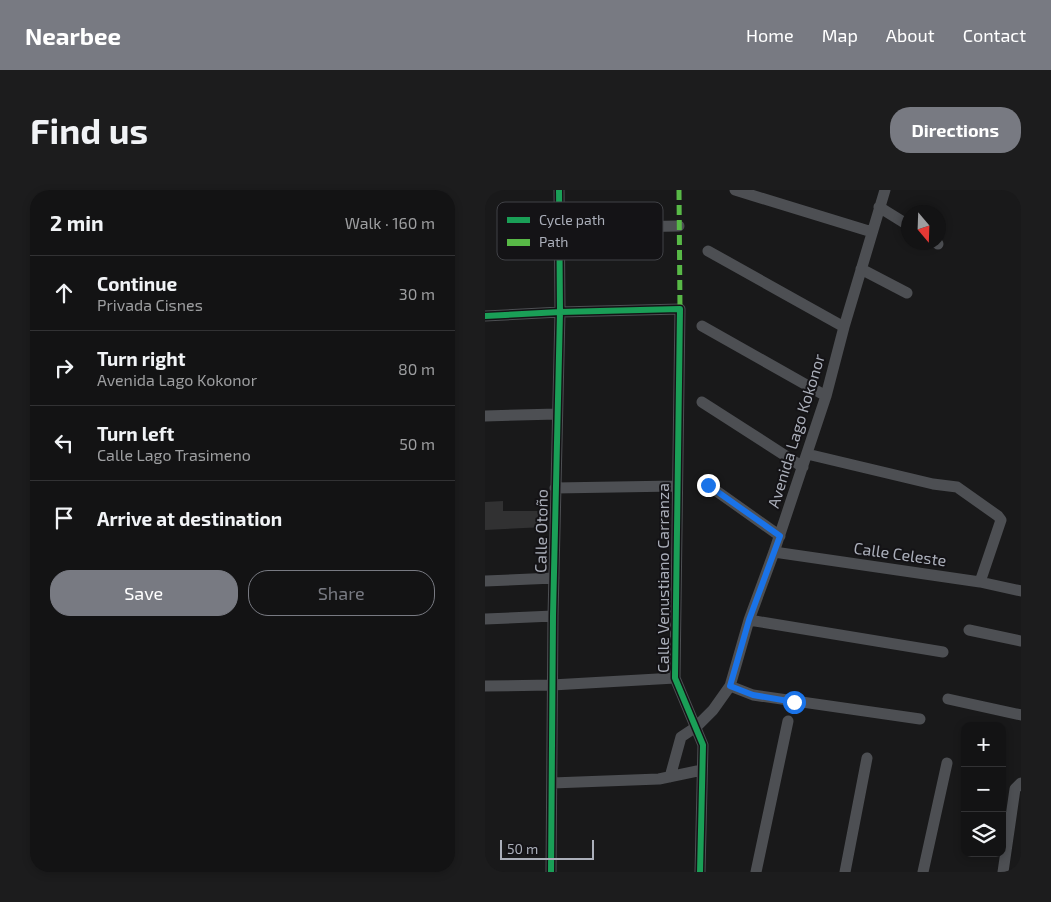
<!DOCTYPE html>
<meta charset="utf-8">
<style>
:root{--surface:#131314;--page:#1c1c1d;--text:#f1f3f6;--muted:#9d9ea0;--line:#323234;--accent:#787a82}
body{margin:0;font-family:"Exo 2",sans-serif;background:var(--page);color:var(--text)}
.controls{position:absolute;right:15px;bottom:15px;display:grid;overflow:hidden;border-radius:10px;box-shadow:0 2px 8px #0003}
.controls button{width:45px;height:45px;display:grid;place-items:center;padding:0;border:0;border-bottom:1px solid var(--line);background:var(--surface);color:var(--text);font:25px sans-serif}
.compass{position:absolute;left:416px;top:15px;width:45px;height:45px;border-radius:50%;background:var(--surface);box-shadow:0 2px 8px #0003;rotate:161deg}
.scale{position:absolute;left:15px;bottom:12px;width:94px;box-sizing:border-box;padding-left:5px;border:2px solid #abafba;border-top:0;font-size:14px;line-height:18px;white-space:nowrap;color:#abafba;-webkit-text-stroke:4px #141316;paint-order:stroke}
.stop{position:absolute;width:15px;height:15px;margin:-11px;border:4px solid #1a73e8;border-radius:50%;background:#fff}
.stop.end{background:#1a73e8;border-color:#fff;box-shadow:0 1px 5px #0008}
.list{margin:0;padding:0;list-style:none}
h2{display:flex;justify-content:space-between;align-items:center;height:65px;margin:0;padding:0 20px;font-size:21px}
h2 small{font-size:16px;font-weight:400;color:var(--muted)}
.list li{display:grid;grid-template-columns:32px 1fr auto;gap:15px;align-items:center;box-sizing:border-box;height:75px;padding:0 20px;border-top:1px solid var(--line)}
.list b{display:block;font-size:19px;white-space:nowrap}
.list p{margin:0;font-size:16px;white-space:nowrap;color:var(--muted)}
.list em{font-size:16px;font-style:normal;color:var(--muted)}
.actions{display:flex;gap:10px;padding:15px 20px}
.actions a{flex:1;padding:11px 0;border:1px solid var(--accent);border-radius:20px;text-align:center;font-size:18px;color:var(--accent)}
.actions .main{background:var(--accent);color:#fff}
.icon{flex:none;width:28px;height:28px;fill:none;stroke:currentColor;stroke-width:2;stroke-linecap:round;stroke-linejoin:round}
.map{position:relative;flex:none;width:536px;height:682px;overflow:hidden;border-radius:20px}
header{display:flex;align-items:center;gap:30px;box-sizing:border-box;height:70px;padding:0 25px;background:var(--accent);color:#fff}
header strong{font-size:24px}
nav{display:flex;gap:28px;margin-inline-start:auto;font-size:18px}
.intro{display:flex;align-items:center;justify-content:space-between;box-sizing:border-box;height:120px;padding:0 30px}
h1{margin:0;font-size:35px}
.button{padding:12px 22px;border-radius:20px;background:var(--accent);color:#fff;font-size:18px;font-weight:700}
main{display:flex;gap:30px;padding:0 30px}
aside{flex:1;background:var(--surface);border-radius:20px;box-shadow:0 2px 8px #0003}
.map>svg:first-child{display:block}
.building{fill:#313132}
.lines{fill:none;stroke-linecap:round;stroke-linejoin:round}
.minor{stroke:#4d4f53;stroke-width:11}
.quiet{stroke:#58b947;stroke-width:5;stroke-dasharray:10 5;stroke-linecap:butt}
.cycleway-casing{stroke:#141316;stroke-width:9}
.cycleway{stroke:#1a9f57;stroke-width:6}
.route{stroke:#1a73e8;stroke-width:6}
.labels{text-anchor:middle;stroke-width:4;stroke-linejoin:round;paint-order:stroke}
.street-label{font-size:16px;fill:#abafba;stroke:#141316}
.key{fill:#141316;stroke:#414247;stroke-width:1}
.key-label{font-size:14px;fill:#abafba}
</style>
<header>
<strong>Nearbee</strong>
<nav><a>Home</a><a>Map</a><a>About</a><a>Contact</a></nav>
</header>
<div class="intro"><h1>Find us</h1><a class="button">Directions</a></div>
<main>
<aside>
<h2>2 min<small>Walk · 160 m</small></h2>
<ul class="list">
<li><svg class="icon" aria-label="ahead" viewBox="0 0 24 24"><path d="M12 20V5M6 11l6-6 6 6"/></svg><div><b>Continue</b><p>Privada Cisnes</p></div><em>30 m</em></li>
<li><svg class="icon" aria-label="right" viewBox="0 0 24 24"><path d="M7 20v-9h11M14 6l5 5-5 5"/></svg><div><b>Turn right</b><p>Avenida Lago Kokonor</p></div><em>80 m</em></li>
<li><svg class="icon" aria-label="left" viewBox="0 0 24 24"><path d="M17 20v-9H6M10 6l-5 5 5 5"/></svg><div><b>Turn left</b><p>Calle Lago Trasimeno</p></div><em>50 m</em></li>
<li><svg class="icon" aria-label="arrive" viewBox="0 0 24 24"><path d="M6 21V4h12l-3 4 3 4H6"/></svg><div><b>Arrive at destination</b></div></li>
</ul>
<div class="actions"><a class="main">Save</a><a>Share</a></div>
</aside>
<div class="map">
<svg width="536" height="682" viewBox="0 0 536 682">
<rect width="100%" height="100%" fill="#19191a"/>
<path class="building" d="M18,311V321H59L60,337L0,340V312Z"/>
<g class="lines">
<path class="minor" d="M250,0L387,42
M394,17L423,35
M75,38L194,36
M451,52L453,54
M223,61L359,137
M376,79L422,103
M0,126L75,122L195,119L190,488L218,555L215,682
M217,136L341,206
M217,212L318,277
M0,226L72,224
M322,264L448,294L472,297L513,326L516,330L495,392
M223,295L295,346
M70,298L191,296
M289,362L495,392L536,401
M0,391L69,388
M0,429L68,426
M264,430L458,462
M484,440L536,451
M0,496L67,495L190,488
M245,496L268,505L435,529
M463,509L536,525
M185,587L196,547L211,537L228,520L245,496L264,430L289,362L341,206L359,137L400,0
M67,593L174,589L217,580
M66,682L68,426L75,122L74,0
M271,682L303,531
M360,682L382,568
M438,682L462,573
M518,682L530,599L536,593"/>
<path class="quiet" d="M194,0L195,119"/>
<g class="cycleway-casing">
<path id="cycleway" d="M0,126L75,122L195,119L190,488L218,555L215,682
M66,682L68,426L75,122L74,0"/>
</g>
<use href="#cycleway" class="cycleway"/>
</g>
<g class="lines">
<path class="route" d="M223,295L295,346L264,430L245,496L268,505L309,512"/>
</g>
<g class="labels">
<g class="street-label">
<text transform="translate(311 241) rotate(-73)" y="6">Avenida Lago Kokonor</text>
<text transform="translate(56 341) rotate(-89)" y="6">Calle Otoño</text>
<text transform="translate(415 364) rotate(8)" y="6">Calle Celeste</text>
<text transform="translate(178 388) rotate(-90)" y="6">Calle Venustiano Carranza</text>
</g>
</g>
<rect x="12" y="12" width="166" height="58" rx="8" class="key"/>
<rect x="22" y="27" width="23" height="6" fill="#1a9f57"/>
<rect x="22" y="49" width="23" height="7" fill="#58b947"/>
<g class="key-label">
<text x="54" y="35">Cycle path</text>
<text x="54" y="57">Path</text>
</g>
</svg>
<div class="controls">
<button>+</button>
<button>−</button>
<button><svg class="icon" aria-label="layers" viewBox="0 0 24 24"><path d="M12 4l9 5-9 5-9-5zM3 14l9 5 9-5"/></svg></button>
</div>
<svg class="compass" viewBox="-18 -18 36 36"><path d="M0-13l5 13h-10z" fill="#e53935"/><path d="M0 13l5-13h-10z" fill="#9d9ea0"/></svg>
<div class="scale">50 m</div>
<div class="stop" style="left:309px;top:512px"></div>
<div class="stop end" style="left:223px;top:295px"></div>
</div>
</main>
